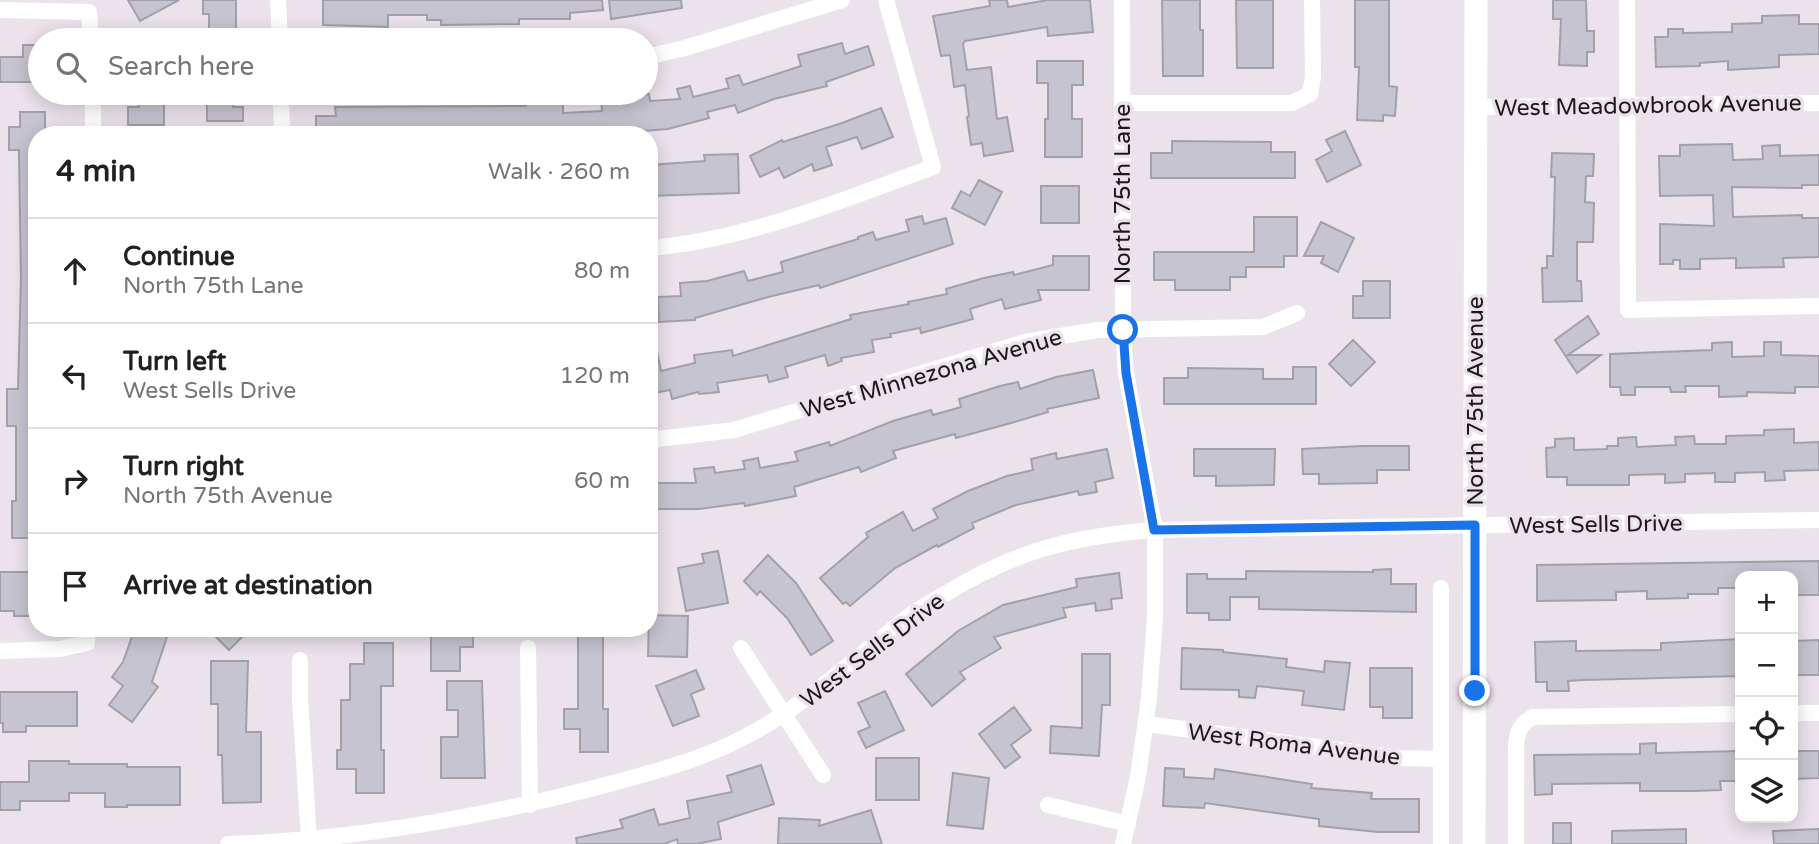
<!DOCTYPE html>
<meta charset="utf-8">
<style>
:root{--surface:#fff;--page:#f2f2f2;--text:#202124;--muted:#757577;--line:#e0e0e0}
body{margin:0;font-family:"Varela Round",sans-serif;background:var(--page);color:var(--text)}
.controls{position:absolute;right:21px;bottom:21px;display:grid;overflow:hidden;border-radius:14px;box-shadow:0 4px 18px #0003}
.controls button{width:63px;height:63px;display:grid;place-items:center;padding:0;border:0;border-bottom:2px solid var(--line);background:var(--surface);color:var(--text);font:35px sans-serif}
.stop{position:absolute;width:21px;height:21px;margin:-16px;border:5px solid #1a73e8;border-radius:50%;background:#fff}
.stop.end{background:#1a73e8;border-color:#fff;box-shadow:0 2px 7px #0008}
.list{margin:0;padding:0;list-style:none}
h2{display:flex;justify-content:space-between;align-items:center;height:91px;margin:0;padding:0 28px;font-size:30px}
h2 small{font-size:23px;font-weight:400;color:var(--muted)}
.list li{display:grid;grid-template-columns:46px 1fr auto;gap:21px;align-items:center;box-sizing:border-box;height:105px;padding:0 28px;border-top:2px solid var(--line)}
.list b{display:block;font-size:26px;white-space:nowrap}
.list p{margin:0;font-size:23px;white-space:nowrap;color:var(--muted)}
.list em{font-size:23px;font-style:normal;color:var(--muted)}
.icon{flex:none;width:38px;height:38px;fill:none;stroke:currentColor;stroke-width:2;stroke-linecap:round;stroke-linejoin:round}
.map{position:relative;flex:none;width:1819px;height:844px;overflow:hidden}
.search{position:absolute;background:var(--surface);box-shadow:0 4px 18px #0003;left:28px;top:28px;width:630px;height:77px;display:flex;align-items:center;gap:18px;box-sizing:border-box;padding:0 24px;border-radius:38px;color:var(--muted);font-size:26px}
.panel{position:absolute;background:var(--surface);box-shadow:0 4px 18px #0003;left:28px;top:126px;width:630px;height:511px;border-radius:28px}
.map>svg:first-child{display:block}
.building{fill:#c7c4d1;stroke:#a3a0ac;stroke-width:2}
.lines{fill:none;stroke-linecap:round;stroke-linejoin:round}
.minor{stroke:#fff;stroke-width:16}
.secondary{stroke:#fff;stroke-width:23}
.route{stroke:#1a73e8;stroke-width:9}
.labels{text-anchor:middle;stroke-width:7;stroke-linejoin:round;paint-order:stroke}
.street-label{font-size:23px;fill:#1c181c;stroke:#ece2ec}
</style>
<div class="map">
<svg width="1819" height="844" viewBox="0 0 1819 844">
<rect width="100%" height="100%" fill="#ece2ec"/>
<path class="building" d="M128,0H179L140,21Z
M203,0H236V40H209V14H203Z
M323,0H602L603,10L570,13V19H519V24L441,25V20H427V15H388V27L323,25Z
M609,0H681L682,8L611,19Z
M989,0H1007L1008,7L1048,0H1090L1093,32L1048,36L1047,27L965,41L963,44L967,70L991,67L997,119L1007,117L1013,151L984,156L982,143L971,145L967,117L969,116L965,85L954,87L950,55L941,56L933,16L990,6Z
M1162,0H1200V30H1203V76H1163Z
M1236,0H1273V68H1237Z
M1355,0H1389V86L1397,87L1395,116L1383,115V121L1357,120L1359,67H1355Z
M1553,0H1586L1587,31H1594V52H1587V66L1559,65L1561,19H1553Z
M1799,15V24H1819V54L1779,55V67L1728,70V61L1700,63V66L1656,67L1655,37H1668V29H1683V33L1732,32V24L1762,23V16Z
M842,43L845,54L868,46L874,65L826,82L827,86L774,99L738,113L735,105L707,112L709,118L668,129L617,133V135H541V131H510V135H316V116H336L335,107L526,106V102H563V113L602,111L601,99L632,98L631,96L649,94L650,101L680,99L677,89L690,86L693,97L729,88L726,79L739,75L743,85L801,66L798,55Z
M23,45H40V82H0V57H23Z
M1037,61H1083V85H1072V119H1082V157H1045V119H1048V83H1037Z
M139,93H164V125H128V107H139Z
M214,93H233V107H243V121H207V99H214Z
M881,108L893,137L862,149L857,137L826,147L832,165L814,171L812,164L784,178L779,168L760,177L750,156L782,140L783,142L842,123Z
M20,112H45V135H37V538H12V501H16V426H7V389H18L21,280L19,150H9V127H20Z
M1345,131L1361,165L1327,182L1316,160L1332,151L1326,140Z
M1172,141L1271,142V152H1295V178H1151V153H1172Z
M1732,144L1733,160L1763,159L1762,146L1780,145V156L1819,155V185H1802V188L1732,187L1733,217L1802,215V218H1819V257L1783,258L1784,267L1736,268V258L1700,259V269H1680V260H1673V264H1660V224L1714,226L1713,195L1660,196L1659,156H1680V145Z
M1552,153L1594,154L1593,176H1586L1585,202L1594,203L1593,242H1577V281H1581L1582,301L1543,302L1542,268H1547V256H1553L1555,177H1551Z
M738,154L739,193L649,196V165L705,161L704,155Z
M979,180L1002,192L985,225L952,208L961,191L970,196Z
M1041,186H1079V223H1041Z
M922,216L924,224L946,218L953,244L820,288L819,285L768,297L695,318V320L659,322L658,297L681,296L680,283L707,281L744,271L748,281L783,272L781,262L858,239V237L873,232L876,240L909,231L906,220Z
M1254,217H1297V256H1284V267H1246V277H1230V290H1175V280H1154V252H1254Z
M1321,222L1354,238L1338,272L1321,263L1324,256H1304Z
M1053,256H1089V290H1038L1041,300L1005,309L1002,299L970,309L973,319L921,333L920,328L890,334L891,337L872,340L874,352L841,358L842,361L828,366L825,355L785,367L788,377L769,382L767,375L717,383L719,392L699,394L698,392L672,399L670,390L649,394V346H656L661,371L695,363L694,355L732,350L733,356L851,319L850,315L909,304L908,302L947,294L946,289L984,278L1013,272L1014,275L1053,265Z
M1363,281H1390V318H1353V296H1363Z
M1588,316L1599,334L1568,355H1601L1577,373L1555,340Z
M1353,340L1375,362L1351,386L1329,364Z
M1732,342V357L1764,356V342H1781V355L1819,356V387H1795V393L1747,392V396L1719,397V386H1685L1686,392H1671L1670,387H1635V395H1621L1620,387H1610V354L1712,350V343Z
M1293,367H1316V404H1164V378H1188V368L1263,369V379H1293Z
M1093,370L1099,398L1047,409L1048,412L1011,423L956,438L955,434L893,451L896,458L861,472L859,467L794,487L796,496L745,506L744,503L699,509H649V483H696L694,469L714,467L715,473L745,469L743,461L758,458L760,468L798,461L795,452L829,442L830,446L893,421L931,410L933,415L961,407L959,399L1000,386L1018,382L1020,389L1056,377Z
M1794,429V443L1819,442V470L1784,471L1785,480L1765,481V472L1735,473V482H1715V473L1685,474V482L1665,483V474L1629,475V485H1567V477H1547L1546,448L1555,447V439L1574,438V450L1607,449V446H1618V438L1636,437L1637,447L1676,445L1675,437L1694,436L1695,444H1726V436L1764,435V430Z
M1361,446H1409V470H1377V483L1319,484V474H1303L1302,449Z
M1107,449L1113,478L1095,482L1097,492L1079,495L1078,491L1016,505L972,523L974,528L938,547L937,545L895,568L850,606L846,602L843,604L820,578L868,537L866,533L903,512L913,531L938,518L933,509L968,491L1007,476L1033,470L1031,459L1056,453L1057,459Z
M1194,449H1275L1274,485L1216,486V476H1194Z
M718,551L728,603L686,611L678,568L704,563L702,554Z
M768,555L796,583L833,641L811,655L787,618L760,591L757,595L744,581Z
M1819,561V595H1793V576H1740V588H1718V594H1688V598L1647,599V591L1616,592V600L1537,601V565Z
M1391,569V584H1416V612L1259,609V597H1230V620H1209V613H1187V574H1207V579H1246V571L1373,572V570Z
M0,572H37V602H33V616H14V611H0Z
M1119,573L1122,598L1111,599L1112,609L1096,611L1095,603L1063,608L1066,617L994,637L1001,648L960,672L965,679L932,706L906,674L958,631L1003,605L1077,587L1076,579Z
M649,615L688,616L687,657L648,656Z
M135,628H170L152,682L158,687L132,722L109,705L123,686L112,677L123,662Z
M207,628H251L229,650Z
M431,628H473V647H460V671H431Z
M578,628H603V709H608V752H580V729H564V709H578Z
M1740,639V676L1583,680L1568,681L1569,691H1547V682H1536L1535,642L1576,641V651L1661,650V643Z
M1819,640V675H1793V641Z
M364,643H393V686H381V750H384V793H356V769H337V750H341V700H350V664H364Z
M1182,648L1223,650V652L1287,659L1286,667L1324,672L1325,661L1350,663L1344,710L1302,705L1304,691L1257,686L1255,698L1239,697V690L1181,689Z
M1082,654H1110V705H1102L1099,756L1050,753L1051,726L1082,728Z
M211,661H248L246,732H261V802L223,803L222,755H218V704H211Z
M1370,668H1412V718H1383V707H1370Z
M696,670L704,689L691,694L699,716L673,726L656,686Z
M447,681H482L485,778H441V737H458V710H447Z
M885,691L904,730L866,748L858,732L870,727L858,703Z
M0,692H77V726H26V732H3V723H0Z
M1014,707L1031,730L1011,745L1020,757L1005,768L979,734Z
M1656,743V753L1740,751V781H1720L1721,790L1694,791H1640V783L1552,784V794L1535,795L1534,755L1640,754V744Z
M1793,751H1819V778L1793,779Z
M876,758H919V800H876Z
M29,761H69V764H127V767H180V805H127V807H105V793H69V801H20V810H0V782H29Z
M761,765L774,804L718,822L721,839L696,844H678L677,839L664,844H577L576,838L623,828L620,820L654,809L659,825L690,818L687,801L732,792L727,776Z
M1165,768L1184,769V777L1214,779L1215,769L1312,784L1311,788L1372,793L1371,799H1419V832H1378L1319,826V819L1205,803L1204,808L1163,806Z
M953,773L989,778L983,829L947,825Z
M871,810L882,844H778L779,818L820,820L819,826Z
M1553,823H1571V844H1553Z
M1686,829V844H1612V831Z
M1819,829V844H1774L1773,831Z"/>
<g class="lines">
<path class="minor" d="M278,0L280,40
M1122,0L1123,330L1126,373L1155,530V618L1149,698L1138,777L1123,844
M1627,0L1628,310L1819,306
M0,10L89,12L91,40
M646,57L685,48L842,0
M93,93V135
M281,93L282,135
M1123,103H1292L1310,94L1313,77L1312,0
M1476,107L1819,103
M649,248C747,240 842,200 933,167L886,0
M649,440L734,430L1025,342L1097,330L1263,327L1297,313
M528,648L530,805
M741,648L823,775
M0,651L60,649L87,643V628
M300,660V699L309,839
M1793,713H1819
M1146,724L1399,758L1441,759
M1048,805L1128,824
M228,844C352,840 478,818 598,787C647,774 698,761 743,738C805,706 854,659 909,616C920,608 933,601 945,594C1015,551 1073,536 1155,530L1819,520
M1441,844V588
M1516,844V746C1517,732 1520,724 1533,717L1740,714"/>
<path class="secondary" d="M1474,844L1476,0"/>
</g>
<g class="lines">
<path class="route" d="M1123,330L1126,373L1154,530L1475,525V691"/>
</g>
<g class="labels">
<g class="street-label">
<text transform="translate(1648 105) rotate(-1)" y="8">West Meadowbrook Avenue</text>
<text transform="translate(1122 194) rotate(-90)" y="8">North 75th Lane</text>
<text transform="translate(931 373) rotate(-16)" y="8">West Minnezona Avenue</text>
<text transform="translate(1475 401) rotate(-90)" y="8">North 75th Avenue</text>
<text transform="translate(1596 524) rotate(-1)" y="8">West Sells Drive</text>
<text transform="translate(872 650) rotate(-37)" y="8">West Sells Drive</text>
<text transform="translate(1294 744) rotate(7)" y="8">West Roma Avenue</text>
</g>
</g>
</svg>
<div class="controls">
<button>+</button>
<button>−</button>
<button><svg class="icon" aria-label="locate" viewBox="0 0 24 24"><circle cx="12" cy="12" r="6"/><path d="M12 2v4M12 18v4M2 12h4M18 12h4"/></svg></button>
<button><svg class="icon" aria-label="layers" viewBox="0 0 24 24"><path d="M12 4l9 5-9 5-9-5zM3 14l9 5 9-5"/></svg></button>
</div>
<div class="stop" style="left:1123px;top:330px"></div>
<div class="stop end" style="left:1475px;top:691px"></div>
<div class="search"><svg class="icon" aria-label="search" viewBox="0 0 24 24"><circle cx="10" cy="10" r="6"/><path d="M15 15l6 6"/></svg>Search here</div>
<section class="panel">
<h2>4 min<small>Walk · 260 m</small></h2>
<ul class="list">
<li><svg class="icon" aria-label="ahead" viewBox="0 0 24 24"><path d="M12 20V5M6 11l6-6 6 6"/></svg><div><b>Continue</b><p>North 75th Lane</p></div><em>80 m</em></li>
<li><svg class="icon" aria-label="left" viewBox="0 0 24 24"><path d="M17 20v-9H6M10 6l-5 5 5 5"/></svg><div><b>Turn left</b><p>West Sells Drive</p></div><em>120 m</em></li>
<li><svg class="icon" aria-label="right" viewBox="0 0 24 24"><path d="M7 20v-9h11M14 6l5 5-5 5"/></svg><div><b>Turn right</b><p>North 75th Avenue</p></div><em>60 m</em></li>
<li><svg class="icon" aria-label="arrive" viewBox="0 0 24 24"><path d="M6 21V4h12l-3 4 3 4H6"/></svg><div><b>Arrive at destination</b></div></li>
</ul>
</section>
</div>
